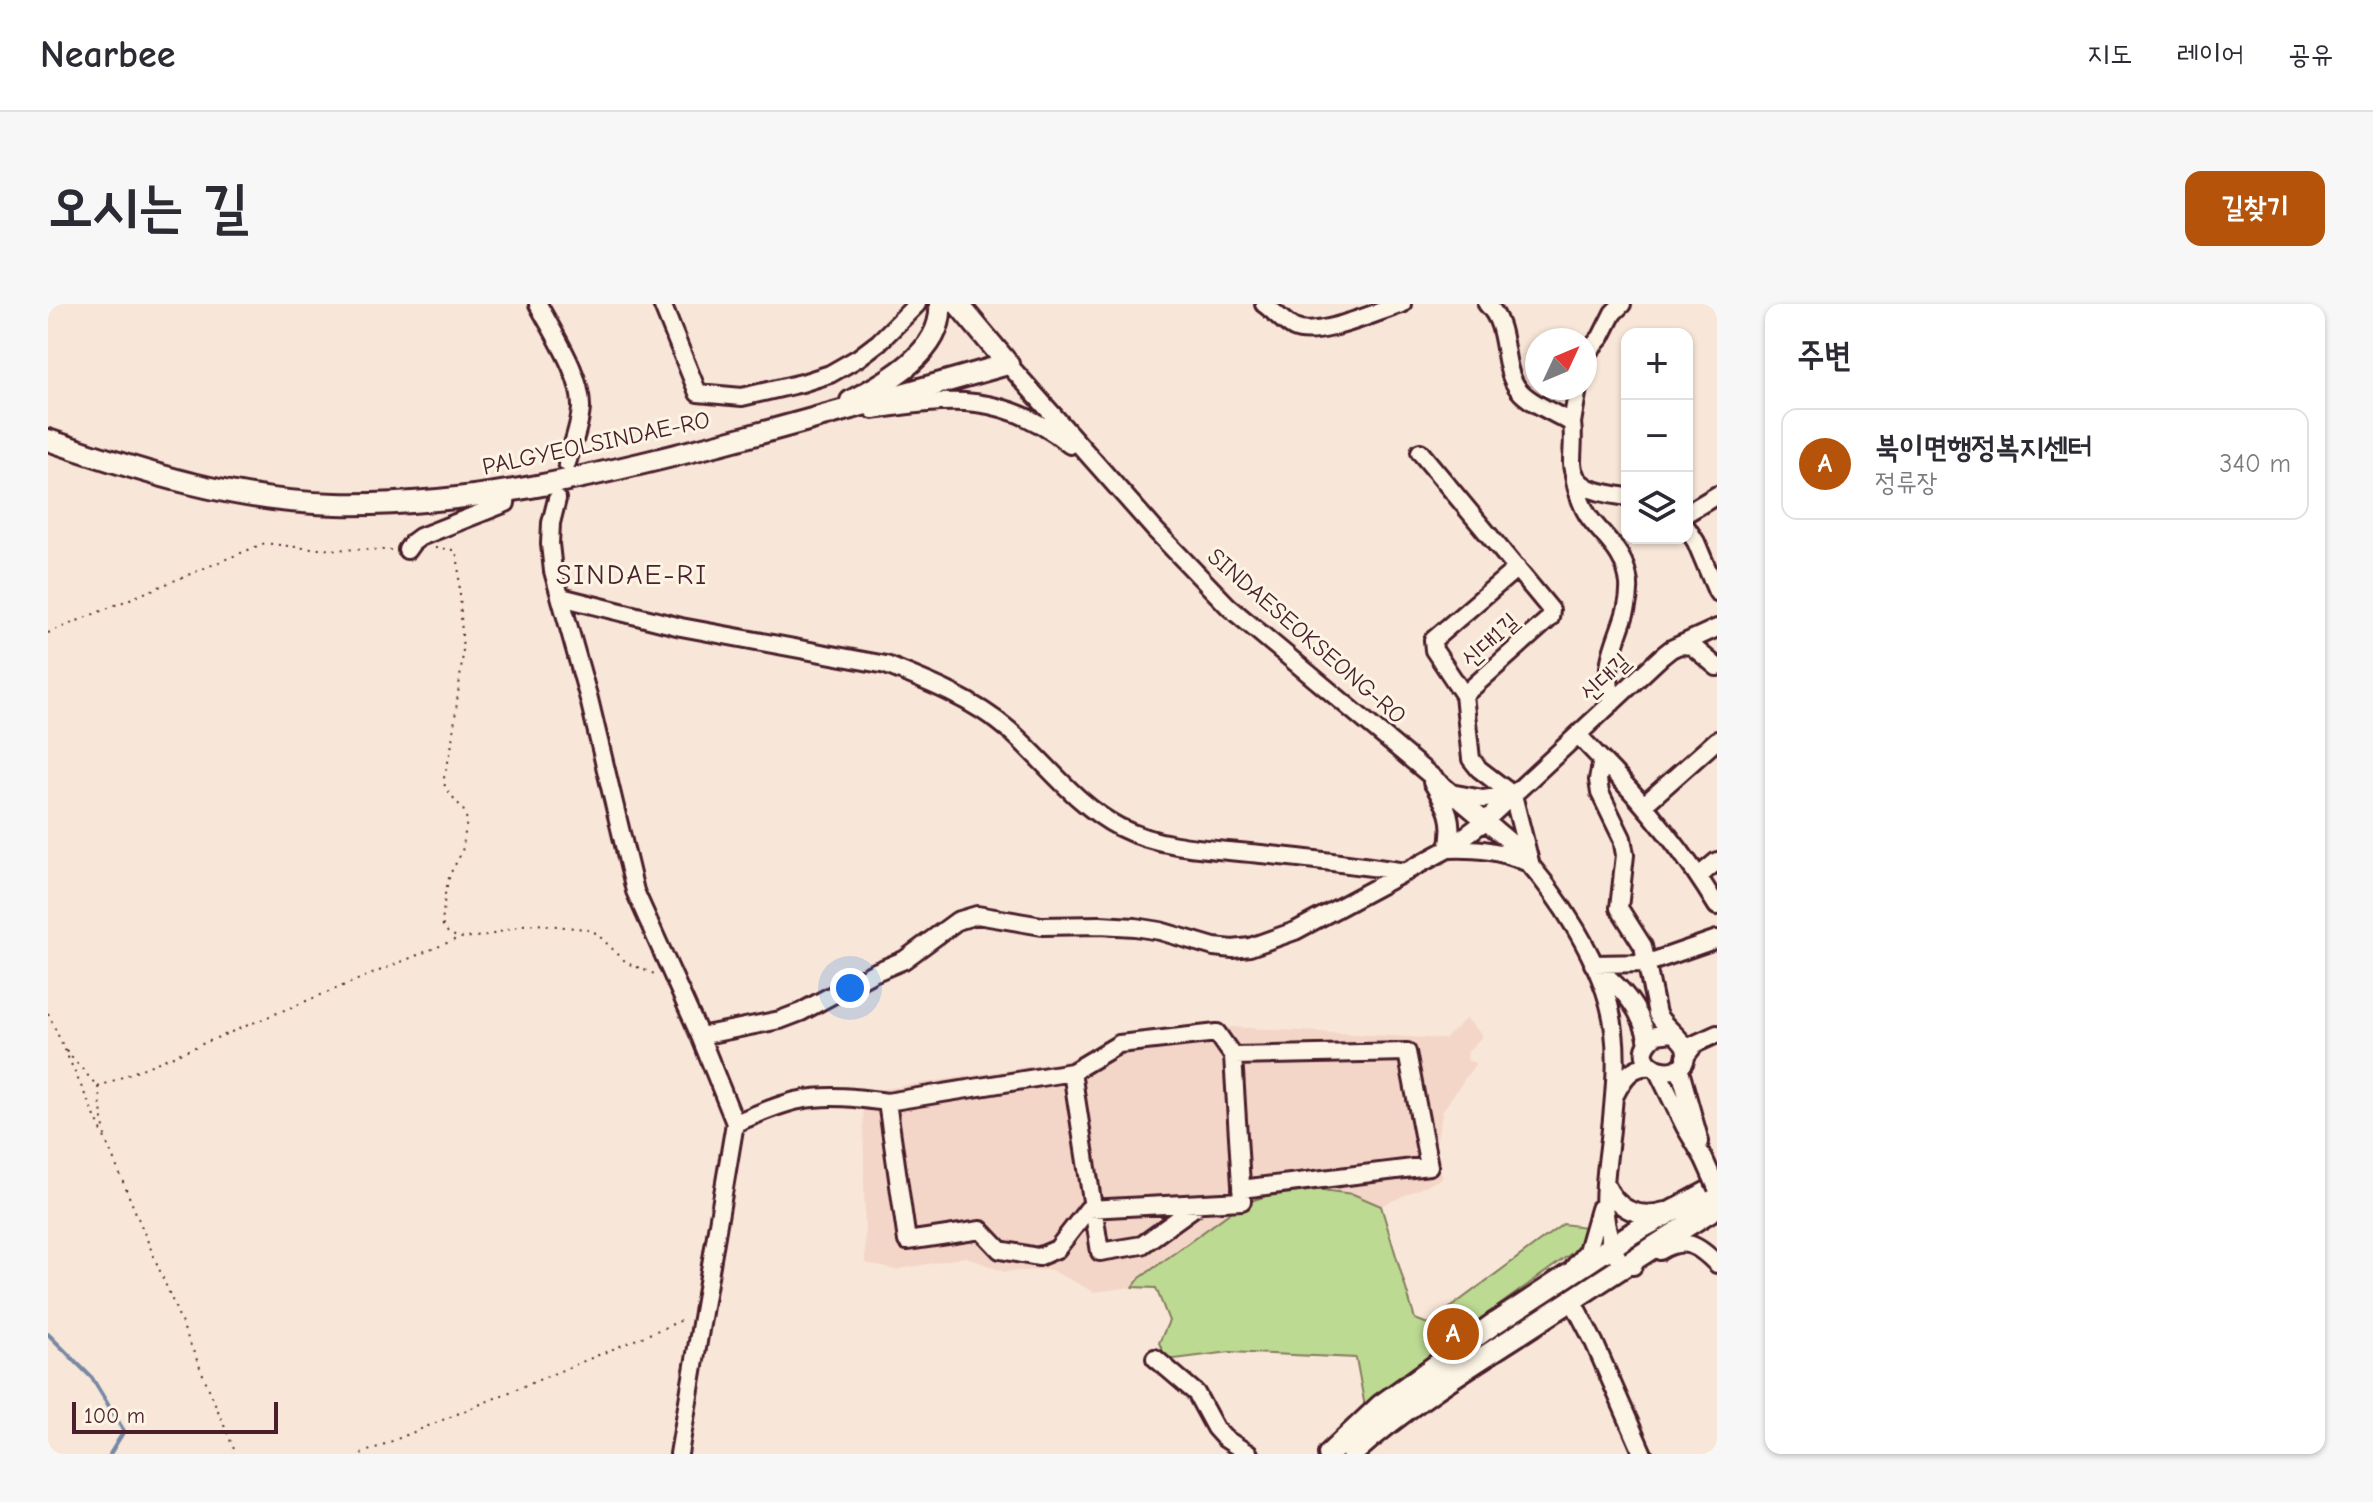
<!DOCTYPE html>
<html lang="ko">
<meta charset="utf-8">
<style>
:root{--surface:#fff;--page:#f7f7f7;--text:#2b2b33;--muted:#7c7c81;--line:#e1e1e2;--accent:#b45309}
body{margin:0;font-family:"Comic Neue","Poor Story",sans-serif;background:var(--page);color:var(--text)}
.controls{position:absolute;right:24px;top:24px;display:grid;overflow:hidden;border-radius:16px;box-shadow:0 2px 6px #0004}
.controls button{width:72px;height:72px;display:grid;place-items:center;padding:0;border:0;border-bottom:2px solid var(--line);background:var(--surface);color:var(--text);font:40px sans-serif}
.compass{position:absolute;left:1477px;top:24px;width:72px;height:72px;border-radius:50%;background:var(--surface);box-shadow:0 2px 6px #0004;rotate:46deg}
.scale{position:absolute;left:24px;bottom:20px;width:206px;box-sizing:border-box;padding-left:8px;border:4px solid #4a1f2b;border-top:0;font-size:22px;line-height:28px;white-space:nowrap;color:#4a1f2b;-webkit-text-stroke:6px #fcf5e5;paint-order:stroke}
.you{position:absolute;left:802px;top:684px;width:28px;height:28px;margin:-20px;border:6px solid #fff;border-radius:50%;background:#1a73e8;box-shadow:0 0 0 12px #1a73e833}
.badge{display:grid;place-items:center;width:52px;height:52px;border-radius:50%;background:var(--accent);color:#fff;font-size:26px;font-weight:700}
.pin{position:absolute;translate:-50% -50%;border:4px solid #fff;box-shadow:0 2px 8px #0006}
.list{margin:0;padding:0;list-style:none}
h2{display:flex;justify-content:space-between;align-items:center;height:104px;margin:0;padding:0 32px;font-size:34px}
h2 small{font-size:26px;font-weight:400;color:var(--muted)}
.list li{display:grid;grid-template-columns:52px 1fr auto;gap:24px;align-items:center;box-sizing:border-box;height:112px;margin:0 16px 16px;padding:0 16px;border:2px solid var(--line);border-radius:16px}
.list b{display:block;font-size:30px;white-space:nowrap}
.list p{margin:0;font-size:26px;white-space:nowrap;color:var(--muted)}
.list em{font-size:26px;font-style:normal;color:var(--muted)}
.icon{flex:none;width:44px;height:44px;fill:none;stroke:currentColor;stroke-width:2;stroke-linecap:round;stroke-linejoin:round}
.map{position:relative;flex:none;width:1669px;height:1150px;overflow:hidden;border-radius:16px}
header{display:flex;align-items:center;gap:48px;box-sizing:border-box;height:112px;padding:0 40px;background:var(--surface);border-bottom:2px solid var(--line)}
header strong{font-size:38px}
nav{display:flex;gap:44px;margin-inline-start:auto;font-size:28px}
.intro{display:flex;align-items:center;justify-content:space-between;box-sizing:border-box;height:192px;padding:0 48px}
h1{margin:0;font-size:56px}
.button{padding:20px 36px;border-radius:16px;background:var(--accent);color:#fff;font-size:28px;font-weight:700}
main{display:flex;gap:48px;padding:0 48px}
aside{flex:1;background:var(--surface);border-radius:16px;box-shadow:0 2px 6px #0004}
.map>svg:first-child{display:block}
.built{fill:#f3d6c8}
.green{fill:#bdda92;stroke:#847c5e;stroke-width:2}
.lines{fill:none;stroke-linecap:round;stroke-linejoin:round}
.stream{stroke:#7788a4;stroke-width:4}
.minor-casing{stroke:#4a1f2b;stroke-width:22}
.major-casing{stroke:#4a1f2b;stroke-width:26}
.path{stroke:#4a1f2b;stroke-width:2;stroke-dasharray:2 6;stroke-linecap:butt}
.minor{stroke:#fcf5e5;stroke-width:16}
.major{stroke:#fcf5e5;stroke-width:20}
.minor-bridge-casing{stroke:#4a1f2b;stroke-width:22;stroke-linecap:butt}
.minor-bridge{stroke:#fcf5e5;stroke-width:16}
.labels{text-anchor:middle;stroke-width:6;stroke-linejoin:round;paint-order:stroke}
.street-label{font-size:24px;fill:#4a1f2b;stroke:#fcf5e5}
.quarter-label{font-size:28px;letter-spacing:2px;fill:#4a1f2b;stroke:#fcf5e5}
</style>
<header>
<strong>Nearbee</strong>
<nav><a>지도</a><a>레이어</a><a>공유</a></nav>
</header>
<div class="intro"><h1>오시는 길</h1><a class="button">길찾기</a></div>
<main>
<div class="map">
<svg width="1669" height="1150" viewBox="0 0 1669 1150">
<rect width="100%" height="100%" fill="#f8e7d8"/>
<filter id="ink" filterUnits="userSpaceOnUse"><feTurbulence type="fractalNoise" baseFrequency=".0125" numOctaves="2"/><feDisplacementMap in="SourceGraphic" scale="16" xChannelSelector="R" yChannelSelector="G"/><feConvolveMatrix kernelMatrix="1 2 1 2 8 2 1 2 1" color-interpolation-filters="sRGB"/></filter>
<g filter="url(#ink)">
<path class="built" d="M1418,714L1435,732L1420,747L1419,756L1428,759L1395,806L1386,849L1395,874L1333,902L1305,890L1092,973L1085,983L1046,988L1003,966L956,968L918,953L847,966L817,959L815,788L1011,758L1080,735L1184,723L1397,735Z"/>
<path class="green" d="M1265,885L1305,890L1333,902L1367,1015L1380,1020L1515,920L1538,923L1535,941L1385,1049L1317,1103L1308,1054L1182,1048L1119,1056L1111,1039L1121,1017L1108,984L1085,983L1092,974L1194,900L1227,889Z"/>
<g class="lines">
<path class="stream" d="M0,1030L44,1074L76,1127L62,1150"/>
<g class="minor-casing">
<path id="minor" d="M490,0C505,29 534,71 533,104C532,122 524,142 519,159
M614,0L650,89L694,93L754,79L782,70L810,54L831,38L869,0
M1216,0C1226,7 1235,18 1246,24C1269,35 1328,8 1354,0
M1439,0C1463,23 1452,64 1471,86C1481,99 1509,110 1524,119C1526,133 1524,145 1524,159C1525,188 1557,189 1579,193
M1537,51L1553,33L1565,9L1574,0
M960,60L1107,226L1181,303L1461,537C1506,584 1559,661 1566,727C1570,760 1566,793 1563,825C1558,878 1546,913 1574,962H1585
M825,106C903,94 957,88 1022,141
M1524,119L1530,84
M1372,148L1503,306L1502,314L1416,391L1423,455L1431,465L1465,491
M1526,172C1529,188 1534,205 1544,217C1561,238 1578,251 1581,280C1583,307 1567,331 1562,357C1559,371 1562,385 1564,399
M509,195L503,219L502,240L505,267L541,395L587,587L652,732L687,819L631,1150
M1639,209L1669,191
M1639,224L1648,238L1669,288
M359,246L364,239L372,233L458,199L459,187
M513,293L633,323L838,361C881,378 926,396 961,426C997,457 1028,501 1071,523C1114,545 1165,545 1213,550C1262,555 1310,561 1358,568
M1633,341L1644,342L1669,363
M1416,391L1386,346L1385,336L1469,264
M1530,431L1554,456L1550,476L1552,489L1574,534L1577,551L1571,604L1595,642L1609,710C1616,723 1634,734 1637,743C1648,785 1568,764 1608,731L1624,729
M1554,456C1599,502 1636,547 1669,602
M1384,478C1399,503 1407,515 1400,545C1427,544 1452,546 1478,558
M1408,490L1435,495L1465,491
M1465,491L1482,558
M1597,500L1669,436
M1651,572L1669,557
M1545,660L1600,659L1669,635
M1549,664C1574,684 1594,705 1600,739
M652,732L732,716L753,708L825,669L856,656L909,617L929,611L994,622L1052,621L1087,623L1112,627L1166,643L1185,645L1202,643L1247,627L1400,545L1437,517L1613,353L1623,345L1669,324
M1185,752L1359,748L1381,862L1193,885
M1637,753L1647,740L1669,730
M1631,763L1652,838
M1609,766L1637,823L1656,855
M1024,768L1052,948L1094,941L1151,900
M1567,791C1575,775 1584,760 1604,763
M687,819C708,811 730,800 752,796C781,790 810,794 839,798L859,937L933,926L952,946L990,953L1009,945L1040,905L1194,897L1185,752L1169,729L1071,740L1024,768L839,798
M1558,881C1570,906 1590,915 1617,907
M1612,947C1637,932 1650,941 1669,960
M1526,963L1539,947L1551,905
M1524,996L1546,1038L1595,1150
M1107,1054L1148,1089L1167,1124L1176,1134L1201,1150"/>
</g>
<g class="major-casing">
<path id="major" d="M803,97C839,78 896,47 892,0
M0,136C94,168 188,198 288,200C419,203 549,172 675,139C770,114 865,87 960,60L910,0
M1281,1150L1333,1101L1444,1021L1586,928L1669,883
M1304,1150C1355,1104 1415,1066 1473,1029C1538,987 1603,944 1669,903"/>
</g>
<path class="path" d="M387,244L406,246L410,254L415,350L403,446L396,474L397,484L415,505L419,516L414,548L402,570L397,590L394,620L400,629L411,634L439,632L474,621L489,620L537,625L548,629L579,659L609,671
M0,329L217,239L264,245L345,246
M0,709L58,837L188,1150
M18,747L50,783L57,832
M50,783L411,634
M313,1150L637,1015"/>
<use href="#minor" class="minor"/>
<use href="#major" class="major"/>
<g class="minor-bridge-casing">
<path id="minor-bridge" d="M1656,855L1669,884"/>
</g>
<use href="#minor-bridge" class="minor-bridge"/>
</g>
</g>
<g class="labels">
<g class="street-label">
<text transform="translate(548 139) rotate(-12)" y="8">PALGYEOLSINDAE-RO</text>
<text transform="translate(1259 332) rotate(41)" y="8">SINDAESEOKSEONG-RO</text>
<text transform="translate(1442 336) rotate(-42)" y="8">신대1길</text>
<text transform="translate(1557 373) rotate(-43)" y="8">신대길</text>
</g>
<g class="quarter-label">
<text x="584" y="280">SINDAE-RI</text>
</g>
</g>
</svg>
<div class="controls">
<button>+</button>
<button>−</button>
<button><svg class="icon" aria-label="layers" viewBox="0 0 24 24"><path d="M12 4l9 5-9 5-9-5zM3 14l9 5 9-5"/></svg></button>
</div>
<svg class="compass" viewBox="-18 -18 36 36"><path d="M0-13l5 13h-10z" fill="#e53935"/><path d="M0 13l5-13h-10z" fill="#7c7c81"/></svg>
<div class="scale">100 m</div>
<div class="you"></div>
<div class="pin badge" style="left:1405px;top:1030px">A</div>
</div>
<aside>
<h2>주변<small></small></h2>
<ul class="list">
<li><span class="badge">A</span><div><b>북이면행정복지센터</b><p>정류장</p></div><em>340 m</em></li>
</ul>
</aside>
</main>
